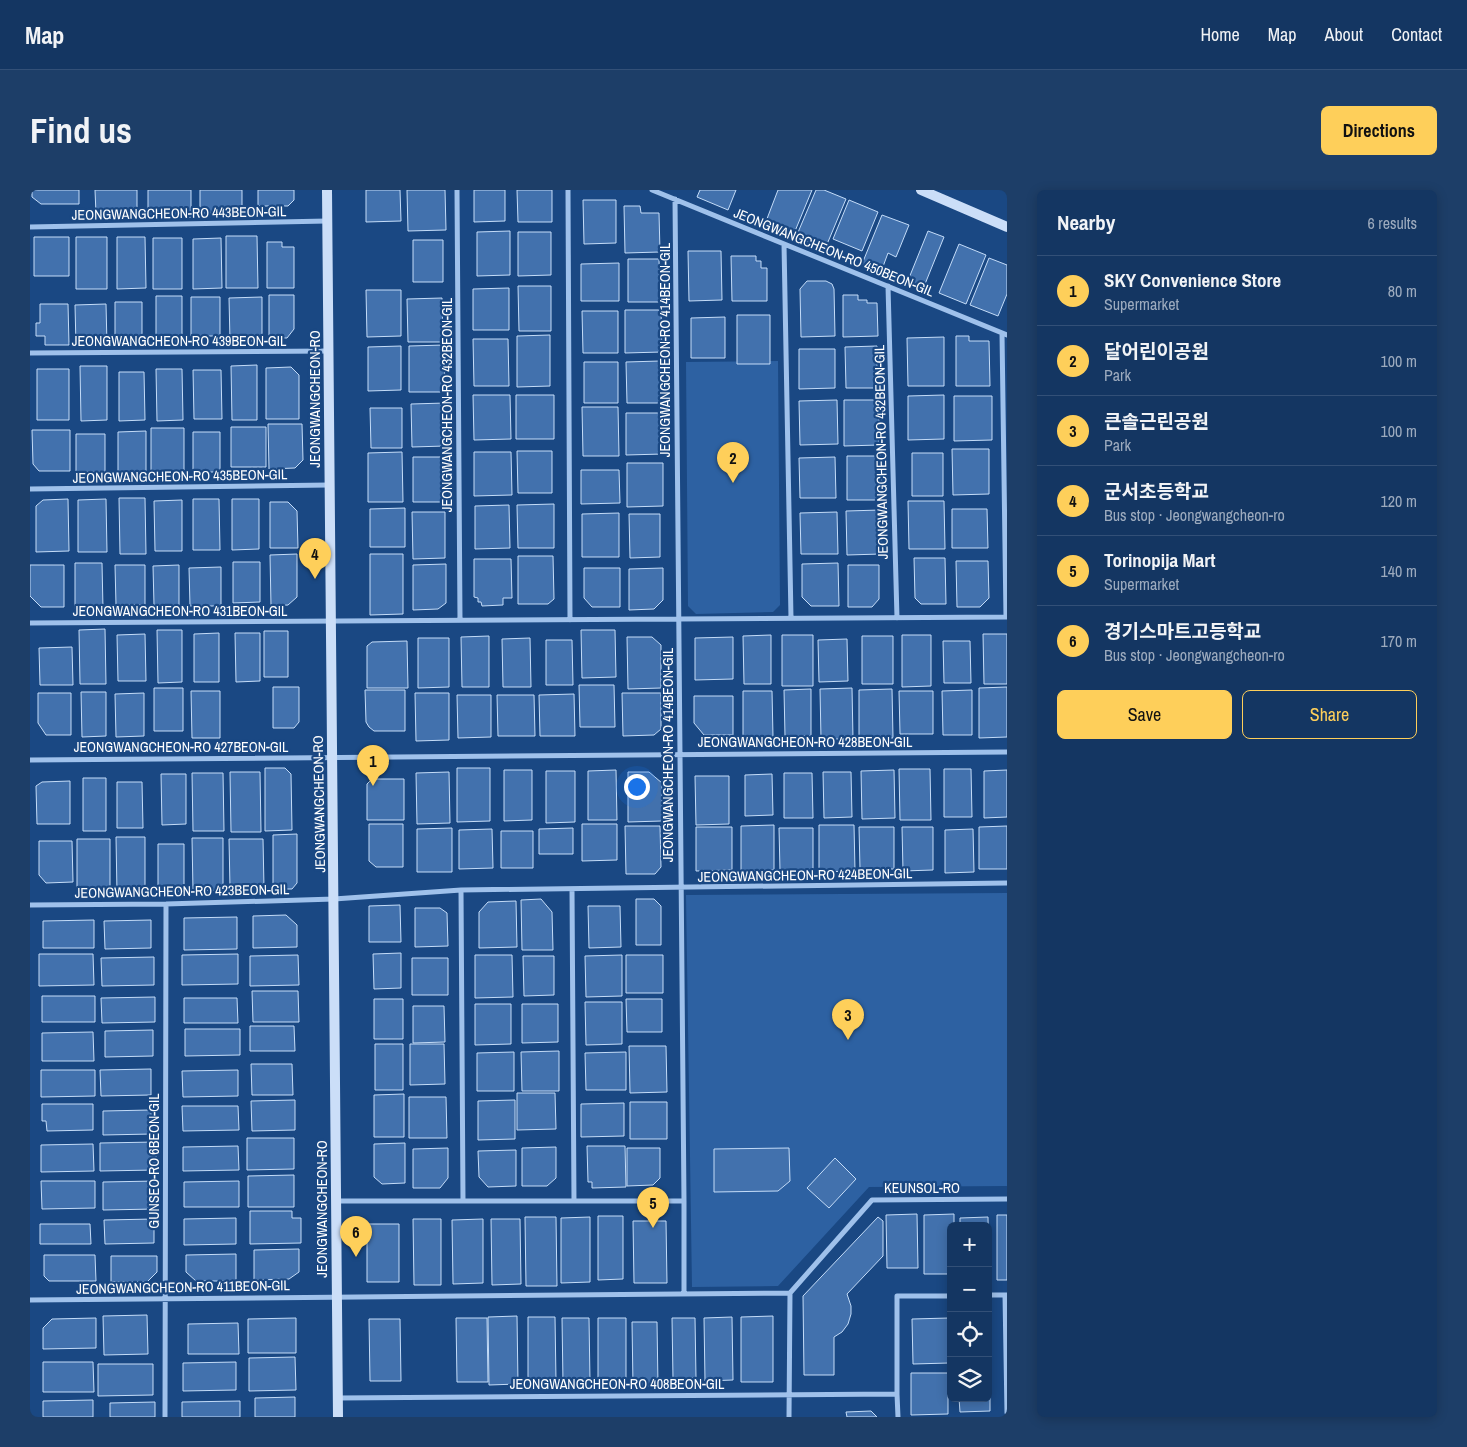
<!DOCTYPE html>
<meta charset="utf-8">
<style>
:root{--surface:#143662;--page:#1d3e68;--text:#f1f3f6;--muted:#9dabbe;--line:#335077;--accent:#fecf5a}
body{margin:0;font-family:"Archivo Narrow","Noto Sans KR",sans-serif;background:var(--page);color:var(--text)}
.controls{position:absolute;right:15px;bottom:15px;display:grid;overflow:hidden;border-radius:8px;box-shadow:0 2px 12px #0003}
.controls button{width:45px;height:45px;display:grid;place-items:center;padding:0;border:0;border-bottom:1px solid var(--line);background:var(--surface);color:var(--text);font:25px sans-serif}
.you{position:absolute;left:606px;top:596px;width:18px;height:18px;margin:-12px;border:4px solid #fff;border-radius:50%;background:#1a73e8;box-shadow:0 0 0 8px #1a73e833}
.badge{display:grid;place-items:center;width:32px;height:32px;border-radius:50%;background:var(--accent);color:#111;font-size:16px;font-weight:700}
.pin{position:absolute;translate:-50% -41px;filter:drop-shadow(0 1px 2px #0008)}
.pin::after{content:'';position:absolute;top:26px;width:18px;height:15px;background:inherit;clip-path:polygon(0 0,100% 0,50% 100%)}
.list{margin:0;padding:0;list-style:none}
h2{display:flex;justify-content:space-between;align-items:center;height:65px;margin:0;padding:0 20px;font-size:21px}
h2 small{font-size:16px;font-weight:400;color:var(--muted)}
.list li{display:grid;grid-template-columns:32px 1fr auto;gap:15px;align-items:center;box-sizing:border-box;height:70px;padding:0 20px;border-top:1px solid var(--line)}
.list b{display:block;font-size:19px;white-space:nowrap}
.list p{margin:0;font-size:16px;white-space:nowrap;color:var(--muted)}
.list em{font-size:16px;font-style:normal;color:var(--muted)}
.actions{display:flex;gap:10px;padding:15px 20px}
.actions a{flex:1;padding:11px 0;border:1px solid var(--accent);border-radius:8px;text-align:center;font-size:18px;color:var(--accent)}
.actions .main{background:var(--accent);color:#111}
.icon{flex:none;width:28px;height:28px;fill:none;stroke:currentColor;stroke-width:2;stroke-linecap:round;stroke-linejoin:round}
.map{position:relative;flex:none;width:977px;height:1227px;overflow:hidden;border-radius:8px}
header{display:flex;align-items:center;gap:30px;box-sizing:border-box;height:70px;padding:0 25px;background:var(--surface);border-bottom:1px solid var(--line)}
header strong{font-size:24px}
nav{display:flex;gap:28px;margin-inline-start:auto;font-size:18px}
.intro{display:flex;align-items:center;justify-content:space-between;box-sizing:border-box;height:120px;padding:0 30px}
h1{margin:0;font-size:35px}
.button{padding:12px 22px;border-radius:8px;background:var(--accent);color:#111;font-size:18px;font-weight:700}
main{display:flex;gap:30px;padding:0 30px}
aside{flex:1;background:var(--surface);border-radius:8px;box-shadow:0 2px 12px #0003}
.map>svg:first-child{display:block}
.green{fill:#2d61a2}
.building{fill:#4271ad;stroke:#c4dcf8}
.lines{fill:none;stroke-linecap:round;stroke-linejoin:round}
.street{stroke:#9fc1eb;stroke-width:5}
.secondary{stroke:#cbdef8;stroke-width:10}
.labels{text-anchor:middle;stroke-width:4.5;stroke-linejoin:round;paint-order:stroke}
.street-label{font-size:14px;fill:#fff;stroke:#1a4883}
</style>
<header>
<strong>Map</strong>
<nav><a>Home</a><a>Map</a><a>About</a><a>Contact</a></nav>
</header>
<div class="intro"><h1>Find us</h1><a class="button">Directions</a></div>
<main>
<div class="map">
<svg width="977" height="1227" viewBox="0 0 977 1227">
<rect width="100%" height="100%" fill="#1a4883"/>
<path class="green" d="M748,171L750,415L743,422L666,424L658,416L656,172Z
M977,703V996L839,997L748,1096L662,1097L656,705Z"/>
<path class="building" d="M2,0H49V14H11L2,7Z
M65,0H107V23L66,24Z
M118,0H161V27L118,28Z
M170,0H212V23H170Z
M228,0H264V10L258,16H228Z
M336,0H370L371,31L336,32Z
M377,0H415L416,40L378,41Z
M444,0H475V31L444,32Z
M487,0H522V32H488Z
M670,0H706L698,20L667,7Z
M748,0H782L763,46L735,34Z
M786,0H794L816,9L795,59L766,47Z
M553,10H586V53L554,54Z
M819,10L848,22L832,61L803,49Z
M594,16H610L611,23H629L630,62L595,63Z
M852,25L879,35L866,67L858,63L851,82L832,74Z
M480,41V85L447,86V42Z
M898,41L914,47L893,99L877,93Z
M488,42H521V85L488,86Z
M196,46H227L228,98H196Z
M4,47H39V86H4Z
M46,47H77V99H46Z
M87,47H115L116,98L87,99Z
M123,48H152V99H123Z
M191,48L192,98L163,99V49Z
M383,50H413V92H383Z
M237,52H252V57H264V98H237Z
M929,54L956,65L936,114L909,103Z
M658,61H691L692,110L659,111Z
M701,66H726V71H731V78H737V111H702Z
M959,68L977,75V104L968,126L940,115Z
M598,69H629L630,112H598Z
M589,73V111H551V74Z
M777,91H796L802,94L804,99L805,146L771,147L770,99Z
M488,96H521V141H489Z
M479,98V140H443V99Z
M336,100H371V146L337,147Z
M239,105H264V139L257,148H239Z
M813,105H828V110H837V113H847L848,146L813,147Z
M126,106H152V154H126Z
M161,107H190V146H161Z
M232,107V151H200L199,108Z
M412,108L413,152H378L377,109Z
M85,112H112V146H85Z
M10,114H38L39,155H15V146H6V133H10Z
M76,114L77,155L46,156L45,115Z
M595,120H631L632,162L595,163Z
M552,121H588V163H553Z
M707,125H740V174H707Z
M695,127V168H661V128Z
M520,145V196L487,197V146Z
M926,146H939V151H959L960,196H926Z
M914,147V196H878L877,148Z
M443,149H478L479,196H444Z
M414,155L415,202H379V156Z
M371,156V200L338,201V157Z
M847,156V198H816L815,157Z
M769,159H805V198L769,199Z
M630,171L631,213H597L596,172Z
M554,172H588V213H554Z
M227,175V230H202L201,176Z
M50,176H77V230L51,231Z
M261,177L269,185V229H236V178Z
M7,179H39V230H7Z
M126,179H152L153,230L127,231Z
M163,180H191L192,229H164Z
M89,182H114L115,230L89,231Z
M443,205H480L481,249L444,250Z
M486,205H524V249H486Z
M914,205V249L878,250V206Z
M924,206H962V250L924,251Z
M807,210L808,254L770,255L769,211Z
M814,210H849V255L814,256Z
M415,213V256L382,257L381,214Z
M552,217H588L589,266H553Z
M340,218H372V258H341Z
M596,223H632L633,264L596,265Z
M238,234H272L273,270L265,278L239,279Z
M201,237H236V277H201Z
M121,238H154V284L121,285Z
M2,240H40V281H9L3,274Z
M116,241V285L88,286V242Z
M163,242H190V282H163Z
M46,244H75V282H46Z
M922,259H959V304L923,305Z
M487,261H522V303H488Z
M372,262L373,312H338V263Z
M444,262H481L482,305L444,306Z
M882,263H913V306H882Z
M817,266H851L852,310H817Z
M383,267H414L415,312H383Z
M805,267L806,308H770L769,268Z
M597,273H633V316L597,317Z
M551,280H589L590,313L551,314Z
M89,308H115L116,364H90Z
M38,309L39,361L6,362V316L13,310Z
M76,309L77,362H48V310Z
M163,309H189L190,360H163Z
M202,309H229V359L202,360Z
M152,310V361H125L124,311Z
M878,311H914L915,359H879Z
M240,312H258L267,321L268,358H240Z
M524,314V358H488L487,315Z
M479,315L480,358L445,359V316Z
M375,318V357H340V319Z
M922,319H957L958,358H922Z
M851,320V364L817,365L816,321Z
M382,322H415V368L383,369Z
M807,322L808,364H771L770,323Z
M589,323V367H552V324Z
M599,324H630V367L600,368Z
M267,364V407L258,415L241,416L240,365Z
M340,364H373V424L340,425Z
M488,366H523L524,409L518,414H488Z
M884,368H915L916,414H891L885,408Z
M444,369H481L482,408H473V415L452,416L451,412H448V408L444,407Z
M926,371H958L959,408L950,417H927Z
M203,372H230V412L203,413Z
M45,373H72L73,419H45Z
M808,373L809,416H781L772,407V374Z
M416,374V413L408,419L383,420V375Z
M0,375H34V417H11L0,406Z
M85,375H115V415H86Z
M149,375V415H124L123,376Z
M818,375H849V409L842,417H818Z
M191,377V416H160L159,378Z
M554,378H590V417H562L554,408Z
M633,378V410L624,419L599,420V379Z
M75,439L76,494H50L49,440Z
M127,440H152V492L128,493Z
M551,440H585L586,487L552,488Z
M234,441H258V487H234Z
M189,443V492H164V444Z
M205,443H230V491L206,492Z
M115,444L116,491H88L87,445Z
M953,444H977V494H954Z
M741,445V494H714L713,446Z
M752,445H783V496H752Z
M872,445H901V496L872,497Z
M459,446V497H432L431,447Z
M832,446H863V494H832Z
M597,447H622L631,455V498L598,499Z
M703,447V489L665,490V448Z
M388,448H419V497L388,498Z
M500,448L501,497H473L472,449Z
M817,449L818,491L789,492L788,450Z
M516,450H542L543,495H516Z
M377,451L378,498H337V456L342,452Z
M913,451H940L941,493H914Z
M42,457L43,495H10L9,458Z
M549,495H584L585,537H550Z
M243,497H269V532L264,538H243Z
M977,497V547L949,548V498Z
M124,498H153V541H124Z
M822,498L823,549H791L790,499Z
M781,499V546H755L754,500Z
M862,499L863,548H829V500Z
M335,500H375V541H344L339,537L336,532Z
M942,500V545H913L912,501Z
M161,501H190V548H162Z
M713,501H742L743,547L713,548Z
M869,501H903V544H870Z
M51,502H76V546L52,547Z
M8,503H41V545H16L8,533Z
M114,503V546L86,547L85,504Z
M385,503H419V550L386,551Z
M592,503H631V539L624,545L593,546Z
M544,504L545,546H510L509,505Z
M427,505H461V547L428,548Z
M467,505H504L505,546H468Z
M664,506H703V545H674L664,533Z
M235,578H255L261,584L262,640L235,641Z
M427,578H460V631L427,632Z
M869,579H900L901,630H870Z
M914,579H941L942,627H914Z
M474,580H502V630L474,631Z
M586,580L587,630H558V581Z
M864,580L865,628L832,629L831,581Z
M977,580V627L954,628V581Z
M516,581H545V632L516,633Z
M200,582H230L231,642H201Z
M419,582L420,633L387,634L386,583Z
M598,582H619L632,593V631L598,632Z
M793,582H821L822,627L794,628Z
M162,583H193L194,641H163Z
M754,583H782L783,628H754Z
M131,584H156V634L132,635Z
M742,584L743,625L715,626V585Z
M665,586H699V634L666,635Z
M53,588H76V641H53Z
M342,589H374V630H337V594Z
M40,591V634H7L6,596L12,592Z
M87,592H112L113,638H87Z
M339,634H373V677H346L339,671Z
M552,634H587V670L552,671Z
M744,635V680L711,681V636Z
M789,635H824L825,681L789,682Z
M595,636H630L631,677L625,684H596Z
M977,636V679H949V637Z
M666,637H702V680L666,681Z
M829,637H864V679H830Z
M872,637H903V680L873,681Z
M422,638V682H387V639Z
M543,638V664H509V639Z
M749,638H783V680L750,681Z
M462,639L463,678L429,679V640Z
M943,639L944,682L915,683V640Z
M471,641H503V678H471Z
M267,644V693L262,699H243V645Z
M86,647H115V703H87Z
M162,648H193V700L163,701Z
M47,649H80V700H47Z
M199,649H233L234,698H200Z
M9,651H42L43,692L16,693L9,685Z
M128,654H154V701L128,702Z
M511,709L522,722L523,760H492L491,710Z
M606,709H624L631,716V755H606Z
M486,711L487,757L449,758V722L458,712Z
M370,715L371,752H339V716Z
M558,716H590L591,757L559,758Z
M385,718H410L417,723L418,756L385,757Z
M256,725L267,735V757L223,758V726Z
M207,727V759L154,760V728Z
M64,730V758H13V731Z
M121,730V758L75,759L74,731Z
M371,763V798L344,799L343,764Z
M9,764H63L64,795L9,796Z
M208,764V794L152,795V765Z
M268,765L269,795L220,796V766Z
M445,765H482L483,807L445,808Z
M592,765V806L556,807L555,766Z
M596,765H633V803H596Z
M493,766H524V805L494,806Z
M124,767V795L72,796L71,768Z
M382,768H418V805H382Z
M222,801H268L269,832H223Z
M12,806H65V832H12Z
M125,807V832L72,833L71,808Z
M154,808H207L208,833H154Z
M344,809H373V849H344Z
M596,809H632V842H597Z
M555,812H592V854L556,855Z
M445,814H481V854L445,855Z
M492,814H528V852L492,853Z
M383,816H414L415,852L383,853Z
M220,836H264L265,861H220Z
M155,839H210V865L155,866Z
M123,840V866L75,867V841Z
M63,842L64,871H12V843Z
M345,854H373V900H345Z
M380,854H414L415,894L380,895Z
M599,856H636L637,902L600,903Z
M529,861V901H492L491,862Z
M484,862V901H447V863Z
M596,862V900H556L555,863Z
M221,874H262L263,905H222Z
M121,879V905L71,906L70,880Z
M11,880H65V906L11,907Z
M208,880V906L153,907L152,881Z
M487,903H525L526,939L487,940Z
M374,904V947H344V905Z
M379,907H416L417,948H379Z
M265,910V940L222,941L221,911Z
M485,910V949L448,950V911Z
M600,912H637V949H600Z
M594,913V946L551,947V914Z
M12,914H63V940L17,941L16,931H12Z
M152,916H208L209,940L153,941Z
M121,920L122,944L73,945V921Z
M217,948H264V979L217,980Z
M126,952V980L70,981V953Z
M375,953V993L352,994L344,987V954Z
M63,954L64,981L11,982V955Z
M208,956L209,980L153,981V957Z
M557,956H595L596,997L562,998V992H558Z
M526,957V988L517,996H492V958Z
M418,958V988L410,998H383V959Z
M597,958H630V988L623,995L597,996Z
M759,958L760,991L748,1001L684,1002V959Z
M486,960V996L458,997L449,987L448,961Z
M805,968L826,989L799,1018L777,998Z
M264,985V1017H218V986Z
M11,991H65V1018L12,1019Z
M126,991V1019L73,1020V992Z
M209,991V1017H154V992Z
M220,1021H262V1028H271V1053L220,1054Z
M887,1024L888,1078H857L856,1025Z
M924,1024V1036H921V1084H894V1025Z
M967,1025H977V1090H967Z
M568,1026H593V1089L568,1090Z
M495,1027H526L527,1096H496Z
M560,1027V1092L531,1093V1028Z
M848,1027L853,1031V1066L817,1104L821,1116V1124L818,1134L812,1142L804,1147V1185H774L773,1106Z
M958,1027L959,1089L958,1090V1036H930V1028Z
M206,1028V1054L154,1055V1029Z
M124,1029V1053L75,1054L74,1030Z
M383,1029H411V1095H384Z
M453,1029V1093L423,1094L422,1030Z
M461,1029H490L491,1094L462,1095Z
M603,1031H636L637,1093H604Z
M10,1034H60L61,1054H10Z
M337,1034H369V1092H337Z
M269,1059V1082L259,1089L224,1090V1060Z
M206,1064V1091H166L156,1082V1065Z
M14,1065H65L66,1091H19L14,1086Z
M81,1066H127V1082L117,1092H81Z
M117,1125L118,1164L74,1165L73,1126Z
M487,1126L488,1194L459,1195L458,1127Z
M743,1126V1192H711V1127Z
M498,1127H525L526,1191H498Z
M702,1127L703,1190L675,1191L674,1128Z
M66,1128V1158L13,1159V1138L22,1129Z
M266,1128V1163H218V1129Z
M426,1128H457L458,1192H427Z
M532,1128H559L560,1192L533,1193Z
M568,1128H596V1190H568Z
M642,1128H665L666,1188L643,1189Z
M919,1128V1173L883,1174L882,1129Z
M958,1128H960L961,1173L958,1174Z
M339,1129H370L371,1191H340Z
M602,1132H627L628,1196H603Z
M208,1133L209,1164H158V1134Z
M265,1167L266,1200L219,1201V1168Z
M13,1172H63L64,1202H13Z
M206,1172V1200L153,1201V1173Z
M68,1174H123V1205L68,1206Z
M958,1182H960V1221L930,1222L929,1208H958Z
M881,1183H918V1224L881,1225Z
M265,1207V1227H225V1208Z
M63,1210V1227H13V1211Z
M210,1211V1227H152V1212Z
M125,1212V1227H80V1213Z
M841,1221L847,1227H817L816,1222Z"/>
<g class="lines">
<path class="street" d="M427,0L430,430
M538,0L540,430
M622,0L977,145
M0,37L297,31
M754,54L761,428
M858,96L867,428
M972,143L976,427
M0,163L299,161
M0,299L299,295
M0,433L977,427
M0,570L977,562
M542,699L544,1011
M431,700L433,1011
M0,715L136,714L304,709L431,700L977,693
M306,1011H654L645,9
M654,1011V1104
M760,1103L842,1010L977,1009
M958,1105H977
M975,1105L977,1223
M0,1110L760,1103
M867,1204L868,1227
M308,1208L867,1204V1106H921
M135,1227L136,714
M759,1227L760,1103"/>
<path class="secondary" d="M297,0L308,1227
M891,0L977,37"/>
</g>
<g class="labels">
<g class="street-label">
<text transform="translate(149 23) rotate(-1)" y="5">JEONGWANGCHEON-RO 443BEON-GIL</text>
<text transform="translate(804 62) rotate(22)" y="5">JEONGWANGCHEON-RO 450BEON-GIL</text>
<text x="149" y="156">JEONGWANGCHEON-RO 439BEON-GIL</text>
<text transform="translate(635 160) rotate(-90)" y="5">JEONGWANGCHEON-RO 414BEON-GIL</text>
<text transform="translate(285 209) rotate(-90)" y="5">JEONGWANGCHEON-RO</text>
<text transform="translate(417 215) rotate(-90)" y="5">JEONGWANGCHEON-RO 432BEON-GIL</text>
<text transform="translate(851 262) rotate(-91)" y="5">JEONGWANGCHEON-RO 432BEON-GIL</text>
<text transform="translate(150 286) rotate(-1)" y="5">JEONGWANGCHEON-RO 435BEON-GIL</text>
<text x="150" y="426">JEONGWANGCHEON-RO 431BEON-GIL</text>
<text x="775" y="557">JEONGWANGCHEON-RO 428BEON-GIL</text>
<text x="151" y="562">JEONGWANGCHEON-RO 427BEON-GIL</text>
<text transform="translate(638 565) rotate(-90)" y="5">JEONGWANGCHEON-RO 414BEON-GIL</text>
<text transform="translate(289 614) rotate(-91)" y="5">JEONGWANGCHEON-RO</text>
<text transform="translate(775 685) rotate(-1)" y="5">JEONGWANGCHEON-RO 424BEON-GIL</text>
<text transform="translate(152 701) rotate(-1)" y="5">JEONGWANGCHEON-RO 423BEON-GIL</text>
<text transform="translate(124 971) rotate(-90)" y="5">GUNSEO-RO 6BEON-GIL</text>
<text x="892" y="1003">KEUNSOL-RO</text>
<text transform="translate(292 1019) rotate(-90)" y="5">JEONGWANGCHEON-RO</text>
<text transform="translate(153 1097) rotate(-1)" y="5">JEONGWANGCHEON-RO 411BEON-GIL</text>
<text x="587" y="1199">JEONGWANGCHEON-RO 408BEON-GIL</text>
</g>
</g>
</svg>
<div class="controls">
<button>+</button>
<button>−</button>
<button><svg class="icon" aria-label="locate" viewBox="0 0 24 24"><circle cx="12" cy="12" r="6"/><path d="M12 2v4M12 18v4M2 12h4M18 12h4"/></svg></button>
<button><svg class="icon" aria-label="layers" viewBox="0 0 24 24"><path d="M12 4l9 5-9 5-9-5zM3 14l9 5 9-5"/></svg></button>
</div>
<div class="you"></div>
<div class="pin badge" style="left:343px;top:596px">1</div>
<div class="pin badge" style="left:703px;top:293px">2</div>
<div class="pin badge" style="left:818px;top:850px">3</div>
<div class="pin badge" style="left:285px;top:389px">4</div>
<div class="pin badge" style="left:623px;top:1038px">5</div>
<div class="pin badge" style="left:326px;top:1067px">6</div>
</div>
<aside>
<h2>Nearby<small>6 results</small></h2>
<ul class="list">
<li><span class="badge">1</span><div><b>SKY Convenience Store</b><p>Supermarket</p></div><em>80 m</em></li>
<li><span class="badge">2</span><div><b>달어린이공원</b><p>Park</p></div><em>100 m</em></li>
<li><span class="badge">3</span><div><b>큰솔근린공원</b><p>Park</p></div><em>100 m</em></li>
<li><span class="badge">4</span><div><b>군서초등학교</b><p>Bus stop · Jeongwangcheon-ro</p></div><em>120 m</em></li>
<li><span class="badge">5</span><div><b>Torinopija Mart</b><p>Supermarket</p></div><em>140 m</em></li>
<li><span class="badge">6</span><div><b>경기스마트고등학교</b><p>Bus stop · Jeongwangcheon-ro</p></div><em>170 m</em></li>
</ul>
<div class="actions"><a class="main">Save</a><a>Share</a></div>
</aside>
</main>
